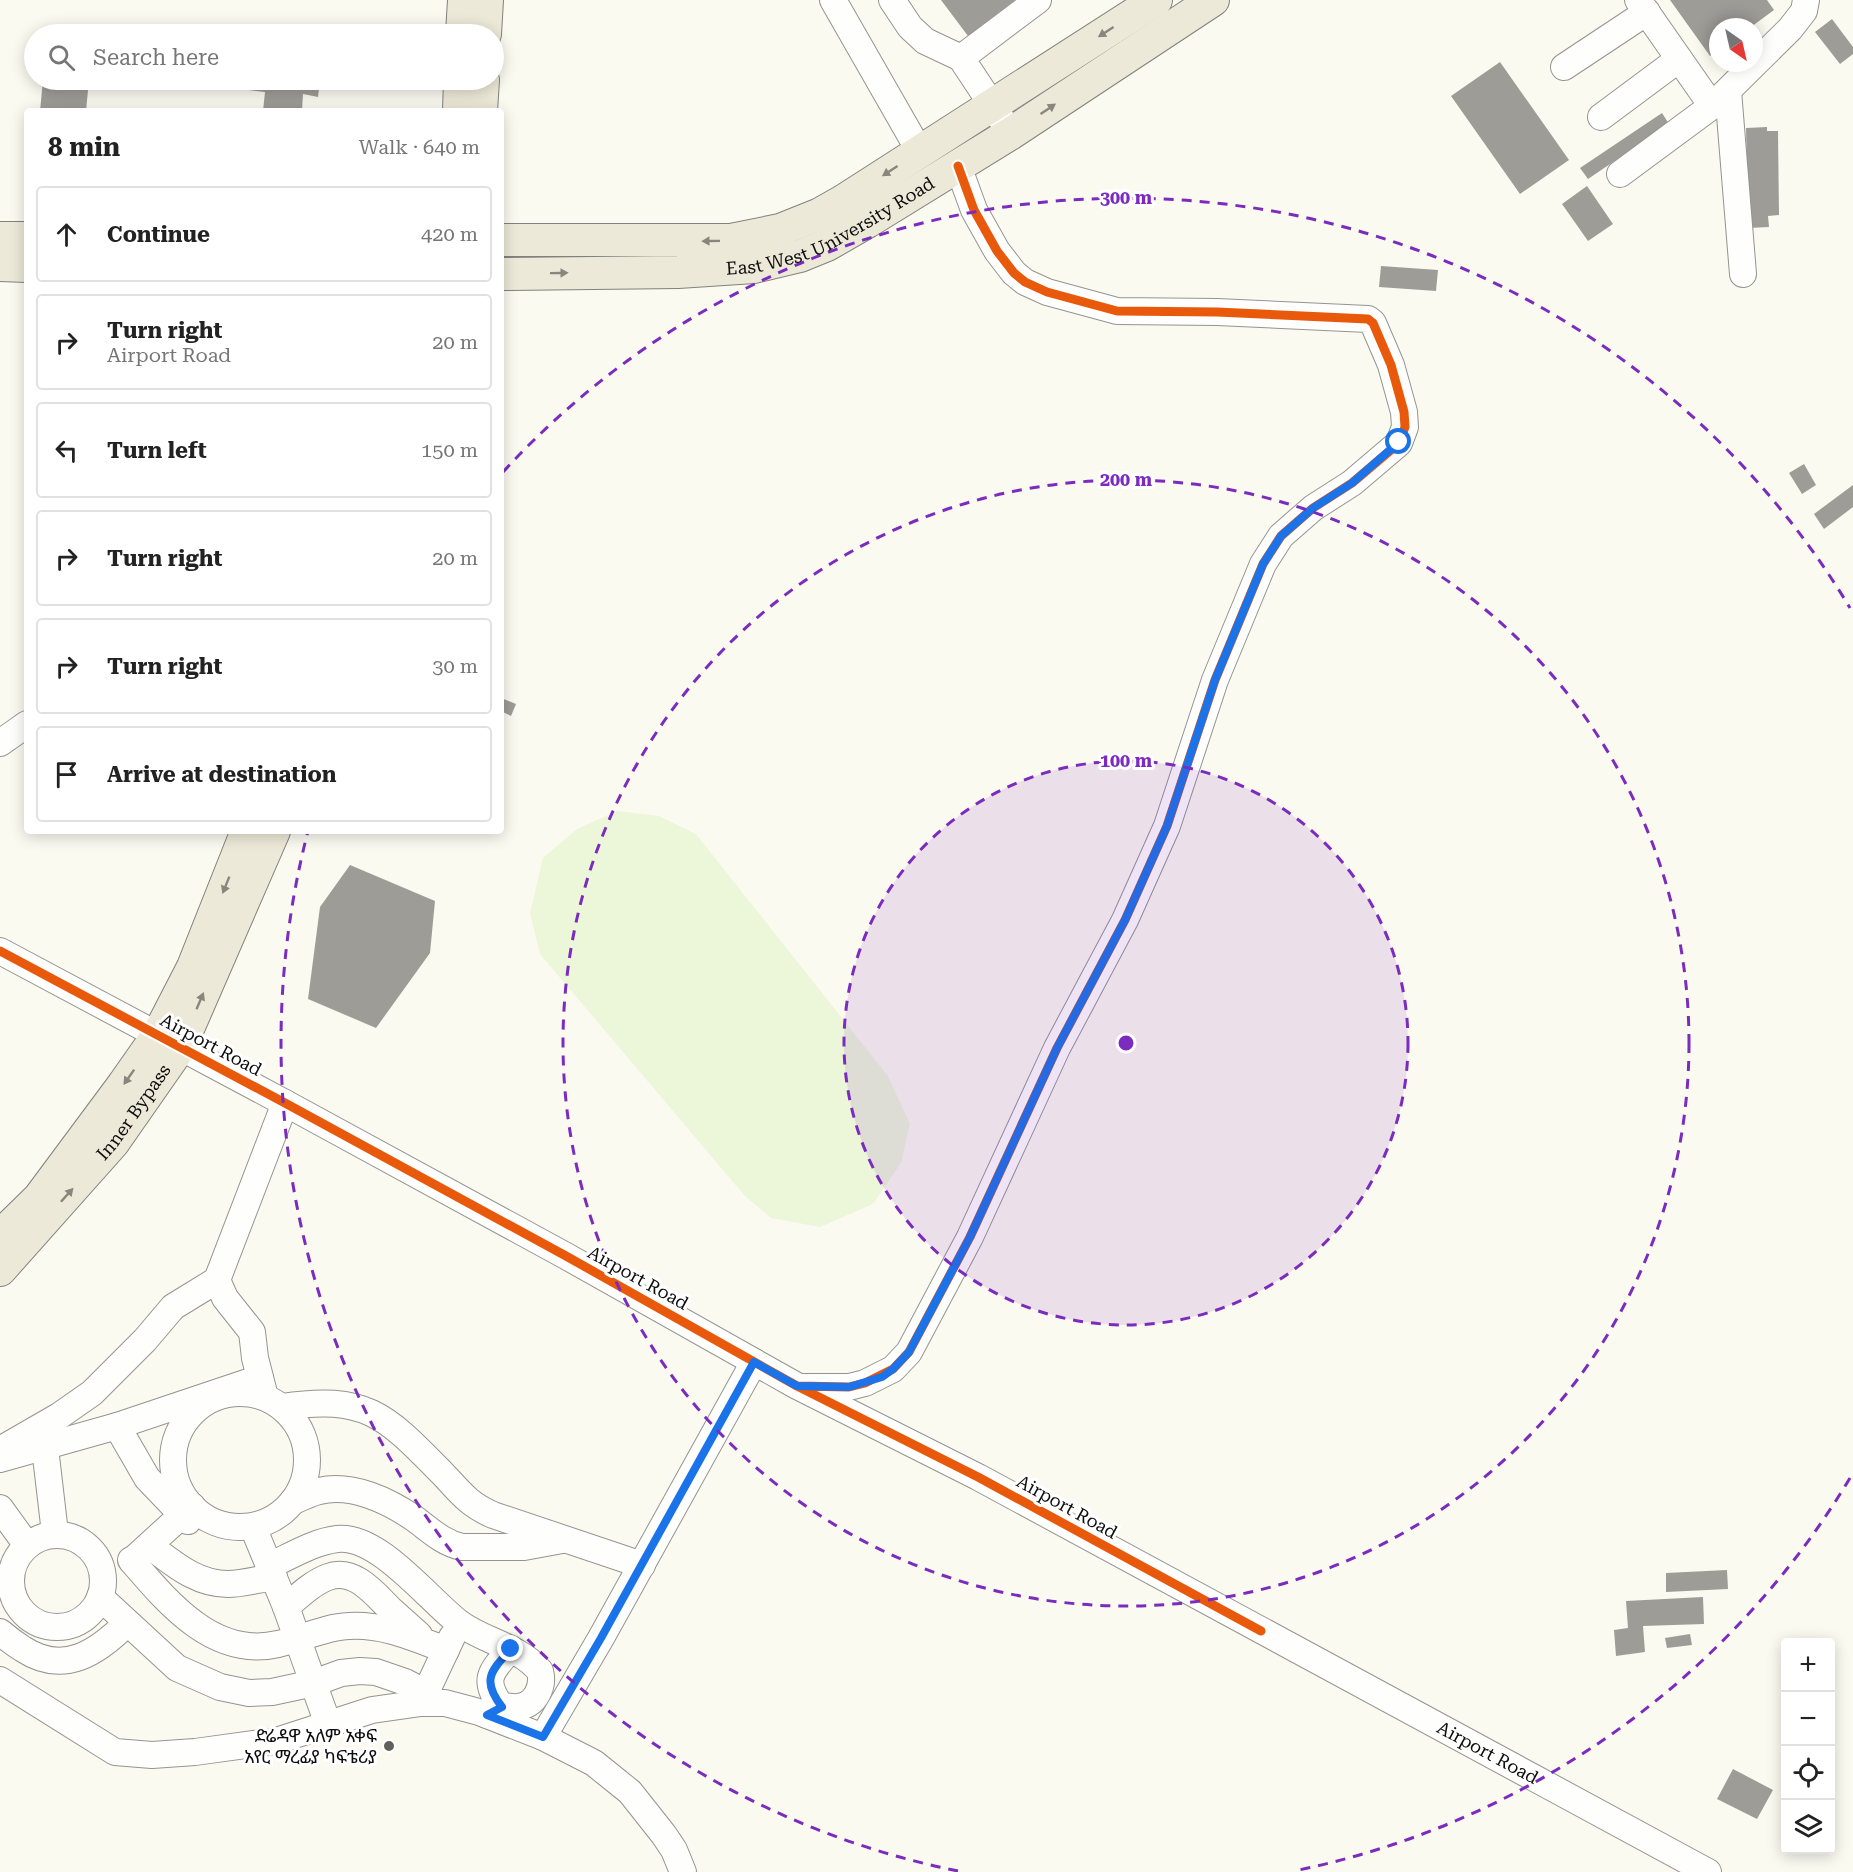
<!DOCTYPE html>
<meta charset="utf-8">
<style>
:root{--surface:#fff;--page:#f2f2f2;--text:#222;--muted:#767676;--line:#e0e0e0}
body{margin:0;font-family:"Roboto Serif","Noto Sans Ethiopic",serif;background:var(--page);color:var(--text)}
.controls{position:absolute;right:18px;bottom:18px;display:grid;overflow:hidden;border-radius:6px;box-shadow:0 3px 15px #0003}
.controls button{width:54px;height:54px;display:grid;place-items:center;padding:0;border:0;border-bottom:2px solid var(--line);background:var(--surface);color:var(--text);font:30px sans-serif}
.compass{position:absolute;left:1709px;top:18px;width:54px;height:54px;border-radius:50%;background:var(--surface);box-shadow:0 3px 15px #0003;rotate:146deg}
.stop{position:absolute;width:18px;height:18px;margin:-14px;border:4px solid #1a73e8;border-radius:50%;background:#fff}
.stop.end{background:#1a73e8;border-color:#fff;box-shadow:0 2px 6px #0008}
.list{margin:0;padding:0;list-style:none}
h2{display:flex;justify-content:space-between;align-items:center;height:78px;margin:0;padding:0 24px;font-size:26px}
h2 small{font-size:20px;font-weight:400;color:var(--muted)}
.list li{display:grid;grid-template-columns:39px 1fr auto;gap:18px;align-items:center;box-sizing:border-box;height:96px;margin:0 12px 12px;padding:0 12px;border:2px solid var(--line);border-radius:6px}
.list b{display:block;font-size:22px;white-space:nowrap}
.list p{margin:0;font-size:20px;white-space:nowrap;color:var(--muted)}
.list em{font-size:20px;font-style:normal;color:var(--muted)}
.icon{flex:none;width:33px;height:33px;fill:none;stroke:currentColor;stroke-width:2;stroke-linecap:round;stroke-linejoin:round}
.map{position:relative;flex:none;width:1853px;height:1872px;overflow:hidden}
.search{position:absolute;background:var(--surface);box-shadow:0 3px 15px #0003;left:24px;top:24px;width:480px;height:66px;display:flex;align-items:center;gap:15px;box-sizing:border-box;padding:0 21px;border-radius:33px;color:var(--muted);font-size:22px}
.panel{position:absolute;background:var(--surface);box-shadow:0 3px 15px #0003;left:24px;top:108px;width:480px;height:726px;border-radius:6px}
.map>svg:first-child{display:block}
.pitch{fill:#ecf6d9}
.building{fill:#9e9c97}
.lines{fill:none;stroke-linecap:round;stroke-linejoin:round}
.minor-casing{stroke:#949490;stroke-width:28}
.major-casing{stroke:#81817d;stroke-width:34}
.minor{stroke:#fefefd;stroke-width:26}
.major{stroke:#ede9d8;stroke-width:32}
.cycleway-casing{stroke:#fff;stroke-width:13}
.cycleway{stroke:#e8590c;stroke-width:9}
.oneway{fill:#88867d}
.route{stroke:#1a73e8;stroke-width:8}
.ring{fill:none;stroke:#7b2cbf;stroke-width:3;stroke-dasharray:10 8}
.poi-dot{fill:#60605d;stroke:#fff;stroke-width:2}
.labels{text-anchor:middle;stroke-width:6;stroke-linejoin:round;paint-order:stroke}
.street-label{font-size:18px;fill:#0d0d0d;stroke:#fff}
.poi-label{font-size:18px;fill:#0d0d0d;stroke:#fff;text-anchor:end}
.centre{fill:#7b2cbf;stroke:#fff;stroke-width:3}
.ring-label{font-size:18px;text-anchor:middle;font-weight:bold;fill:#7b2cbf;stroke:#fff;stroke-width:6;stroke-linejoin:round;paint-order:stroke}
</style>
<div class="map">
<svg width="1853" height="1872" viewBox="0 0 1853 1872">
<rect width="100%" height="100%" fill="#fbfaf1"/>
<path class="pitch" d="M617,811L659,816L696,834L888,1076L910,1124L901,1163L873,1204L820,1227L771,1218L744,1195L540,954L530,913L543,858L577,829Z"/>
<path class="building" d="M941,0H1015L968,36Z
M1670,0H1767L1774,10L1751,27H1718V50L1710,56Z
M1832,19L1853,47V54L1840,64L1815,32Z
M239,31L261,33V34H238Z
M1500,62L1569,160L1520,194L1451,96Z
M43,80H89L86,111H40Z
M234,80H320L318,97L303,94L302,111H263L265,92L233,88Z
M1662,113L1669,124L1588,179L1580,168Z
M1767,127V131H1778L1779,215L1768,216L1769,227L1748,228L1746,128Z
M1587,186L1613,224L1588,241L1562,204Z
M1381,266L1438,270L1436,291L1379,287Z
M1804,464L1816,485L1802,494L1789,473Z
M1853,485V507L1824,529L1814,514Z
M501,698L516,704L511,716L503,712L501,716Z
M350,865L435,901L430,953L376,1028L308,999L320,907Z
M1727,1570L1728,1589L1666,1592V1573Z
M1703,1597L1704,1624L1643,1626L1645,1652L1616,1656L1614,1630L1628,1628L1626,1601Z
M1690,1634L1692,1645L1667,1648L1665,1638Z
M1733,1769L1773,1790L1757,1819L1717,1799Z"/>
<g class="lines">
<g class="minor-casing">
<g id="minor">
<path d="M833,0L920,152"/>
<path d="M892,0L910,27L925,41L961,58L1002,120"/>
<path d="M1638,0L1712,106"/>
<path d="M961,58L1038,0"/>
<path d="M1564,67L1647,12"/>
<path d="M1728,91L1743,274"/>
<path d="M1601,117L1679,59"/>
<path d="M1620,174L1712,106L1790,29L1804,11L1806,0"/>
<path d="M0,743L27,724"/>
<path id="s1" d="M0,951L285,1103L566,1256L797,1386L978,1477L1708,1872"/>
<path d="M217,1280L225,1298L252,1332L255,1358L264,1393"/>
<path d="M803,1387H849L865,1383L893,1369L909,1352L970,1237L1057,1048L1125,920L1167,826L1215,680L1263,564L1281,536L1313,508L1352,483L1399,443L1405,427L1404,412L1391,365L1373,323L1368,319L1217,312L1117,311L1047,292L1025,282L1014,273L997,251L974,210L958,166"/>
<circle cx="240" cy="1460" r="67"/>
<path d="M282,1407C367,1394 386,1416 443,1474C461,1493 468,1504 493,1515L642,1565"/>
<path d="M117,1426L147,1478L188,1521"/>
<path d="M45,1448L55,1533"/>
<path d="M0,1450L59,1416L92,1393L145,1340L173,1307L217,1280L285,1103"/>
<path d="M0,1459L117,1426L260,1378"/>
<path d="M293,1501C302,1498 310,1493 319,1491C352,1483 389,1501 415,1519C430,1530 443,1543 462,1547H524L562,1540"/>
<path d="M0,1508L26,1544"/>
<path d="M253,1527L286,1607L328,1724"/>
<circle cx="57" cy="1581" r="46"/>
<path d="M150,1546C173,1563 196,1584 228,1584C243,1584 259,1579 274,1577"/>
<path d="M137,1556L192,1506"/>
<path d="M131,1560C168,1603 214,1659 278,1644C302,1639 324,1627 349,1626C384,1624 414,1638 446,1650"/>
<path d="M269,1566C291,1556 313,1542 337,1539C378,1534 428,1599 458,1622C484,1642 518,1645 540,1671C544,1686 536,1705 518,1707C512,1708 505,1705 499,1707C495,1709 491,1713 487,1715"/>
<path d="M100,1597L177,1668L220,1687L249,1693L272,1692L314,1683L341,1673L360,1671L376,1672L405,1682L426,1693"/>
<path d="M286,1607C299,1596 312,1583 328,1577C354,1567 375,1594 391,1610C400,1618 410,1627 419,1635"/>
<path d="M0,1632C7,1638 15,1644 23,1649C64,1676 98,1652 127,1623"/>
<path d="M0,1680L115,1752L152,1755L195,1752L276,1741L372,1710L421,1703H445L479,1712L543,1737L594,1763L630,1792L664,1835L674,1850L683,1872"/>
<path d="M421,1703L452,1637"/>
<path d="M502,1707C481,1680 491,1671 511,1649"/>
<path d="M543,1737L601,1638L754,1362"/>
</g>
</g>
<g class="major-casing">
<g id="major">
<path d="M462,34L464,0"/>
<path d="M485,34L487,0"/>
<path d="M459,111L460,80"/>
<path d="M481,111L483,80"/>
<path d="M0,238H27"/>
<path d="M501,240H731L780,230L820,214L843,201L1156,0"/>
<path d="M0,265L27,266"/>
<path id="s2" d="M501,274L678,272L754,267L800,256L827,245L867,222L1010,134L1213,0"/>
<path d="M0,1236L39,1198L123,1085L158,1035L193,967L247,831"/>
<path id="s3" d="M0,1270L113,1143L180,1047L274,831"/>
</g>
</g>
<use href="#minor" class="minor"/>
<use href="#major" class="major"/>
<g class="cycleway-casing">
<path id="cycleway" d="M0,951L285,1103L566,1256L797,1386L978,1477L1261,1631
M797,1386L849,1387L865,1383L893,1369L909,1352L970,1237L1057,1048L1125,920L1167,826L1215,680L1263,564L1281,536L1313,508L1352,483L1399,443L1405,427L1404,412L1391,365L1373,323L1368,319L1217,312L1117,311L1047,292L1025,282L1014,273L997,251L974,210L958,166"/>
</g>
<use href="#cycleway" class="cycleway"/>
</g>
<defs><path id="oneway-solid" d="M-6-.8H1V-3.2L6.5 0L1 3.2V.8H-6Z" transform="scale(1.5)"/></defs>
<g class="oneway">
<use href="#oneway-solid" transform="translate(1106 32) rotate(147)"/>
<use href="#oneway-solid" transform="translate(1048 109) rotate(-34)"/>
<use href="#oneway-solid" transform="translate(890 171) rotate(147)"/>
<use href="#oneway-solid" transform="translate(711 241) rotate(179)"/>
<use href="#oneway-solid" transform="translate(559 273) rotate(-1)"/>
<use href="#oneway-solid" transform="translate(226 885) rotate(112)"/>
<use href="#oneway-solid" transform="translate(200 1001) rotate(-67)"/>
<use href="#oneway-solid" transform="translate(129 1077) rotate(125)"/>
<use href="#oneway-solid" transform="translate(67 1195) rotate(-48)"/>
</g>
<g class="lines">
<path class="route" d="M511,1649C491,1671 481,1680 502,1707L487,1715L543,1737L601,1638L754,1362L797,1386L849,1387L882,1377L893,1369L909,1352L970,1237L1057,1048L1125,920L1167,826L1215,680L1263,564L1281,536L1313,508L1352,483L1399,442"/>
</g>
<circle cx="1126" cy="1043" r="282" fill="#7b2cbf" fill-opacity=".12"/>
<g class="ring">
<circle cx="1126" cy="1043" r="282"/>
<circle cx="1126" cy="1043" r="563"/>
<path d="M1850 1478A845 845 0 0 1 1294 1871M958 1871A845 845 0 0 1 308 831M503 472A845 845 0 0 1 1850 608"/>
</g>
<circle class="poi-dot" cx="389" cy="1746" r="6"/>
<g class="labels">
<g class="street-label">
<text dy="6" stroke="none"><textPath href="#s2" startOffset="339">East West University Road</textPath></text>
<text transform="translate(211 1045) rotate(28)" y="6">Airport Road</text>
<text dy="6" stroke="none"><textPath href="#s3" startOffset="207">Inner Bypass</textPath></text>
<text transform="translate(638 1278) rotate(29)" y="6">Airport Road</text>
<text transform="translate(1067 1507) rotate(29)" y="6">Airport Road</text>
<text dy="6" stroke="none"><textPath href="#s1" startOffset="1690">Airport Road</textPath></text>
</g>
<g class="poi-label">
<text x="377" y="1742">ድሬዳዋ አለም አቀፍ<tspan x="377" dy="21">አየር ማረፊያ ካፍቴሪያ</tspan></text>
</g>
</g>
<circle cx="1126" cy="1043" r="9" class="centre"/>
<g class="ring-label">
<text x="1126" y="204">300 m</text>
<text x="1126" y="486">200 m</text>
<text x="1126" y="767">100 m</text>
</g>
</svg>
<div class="controls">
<button>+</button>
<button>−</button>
<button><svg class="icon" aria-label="locate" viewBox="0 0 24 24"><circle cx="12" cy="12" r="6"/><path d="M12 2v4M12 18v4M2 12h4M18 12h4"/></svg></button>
<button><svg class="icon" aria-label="layers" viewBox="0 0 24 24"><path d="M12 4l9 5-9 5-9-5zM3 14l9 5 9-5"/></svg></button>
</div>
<svg class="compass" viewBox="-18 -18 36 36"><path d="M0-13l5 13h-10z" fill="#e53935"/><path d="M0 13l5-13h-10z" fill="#767676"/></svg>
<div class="stop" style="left:1399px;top:442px"></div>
<div class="stop end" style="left:511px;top:1649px"></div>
<div class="search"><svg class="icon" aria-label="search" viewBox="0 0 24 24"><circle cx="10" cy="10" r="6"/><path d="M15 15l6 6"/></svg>Search here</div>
<section class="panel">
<h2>8 min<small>Walk · 640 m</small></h2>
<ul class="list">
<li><svg class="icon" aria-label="ahead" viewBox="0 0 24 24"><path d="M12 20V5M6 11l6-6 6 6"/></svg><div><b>Continue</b></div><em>420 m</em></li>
<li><svg class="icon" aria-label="right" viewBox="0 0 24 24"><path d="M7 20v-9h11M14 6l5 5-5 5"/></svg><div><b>Turn right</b><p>Airport Road</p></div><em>20 m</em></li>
<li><svg class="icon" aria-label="left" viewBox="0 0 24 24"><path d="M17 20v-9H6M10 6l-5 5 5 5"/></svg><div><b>Turn left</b></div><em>150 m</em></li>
<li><svg class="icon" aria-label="right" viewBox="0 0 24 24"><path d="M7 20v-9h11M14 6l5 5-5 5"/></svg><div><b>Turn right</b></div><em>20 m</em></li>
<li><svg class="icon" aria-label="right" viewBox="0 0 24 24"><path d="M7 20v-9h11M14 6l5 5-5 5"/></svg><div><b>Turn right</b></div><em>30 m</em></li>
<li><svg class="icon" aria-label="arrive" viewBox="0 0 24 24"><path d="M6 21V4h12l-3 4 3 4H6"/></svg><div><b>Arrive at destination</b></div></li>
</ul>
</section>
</div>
